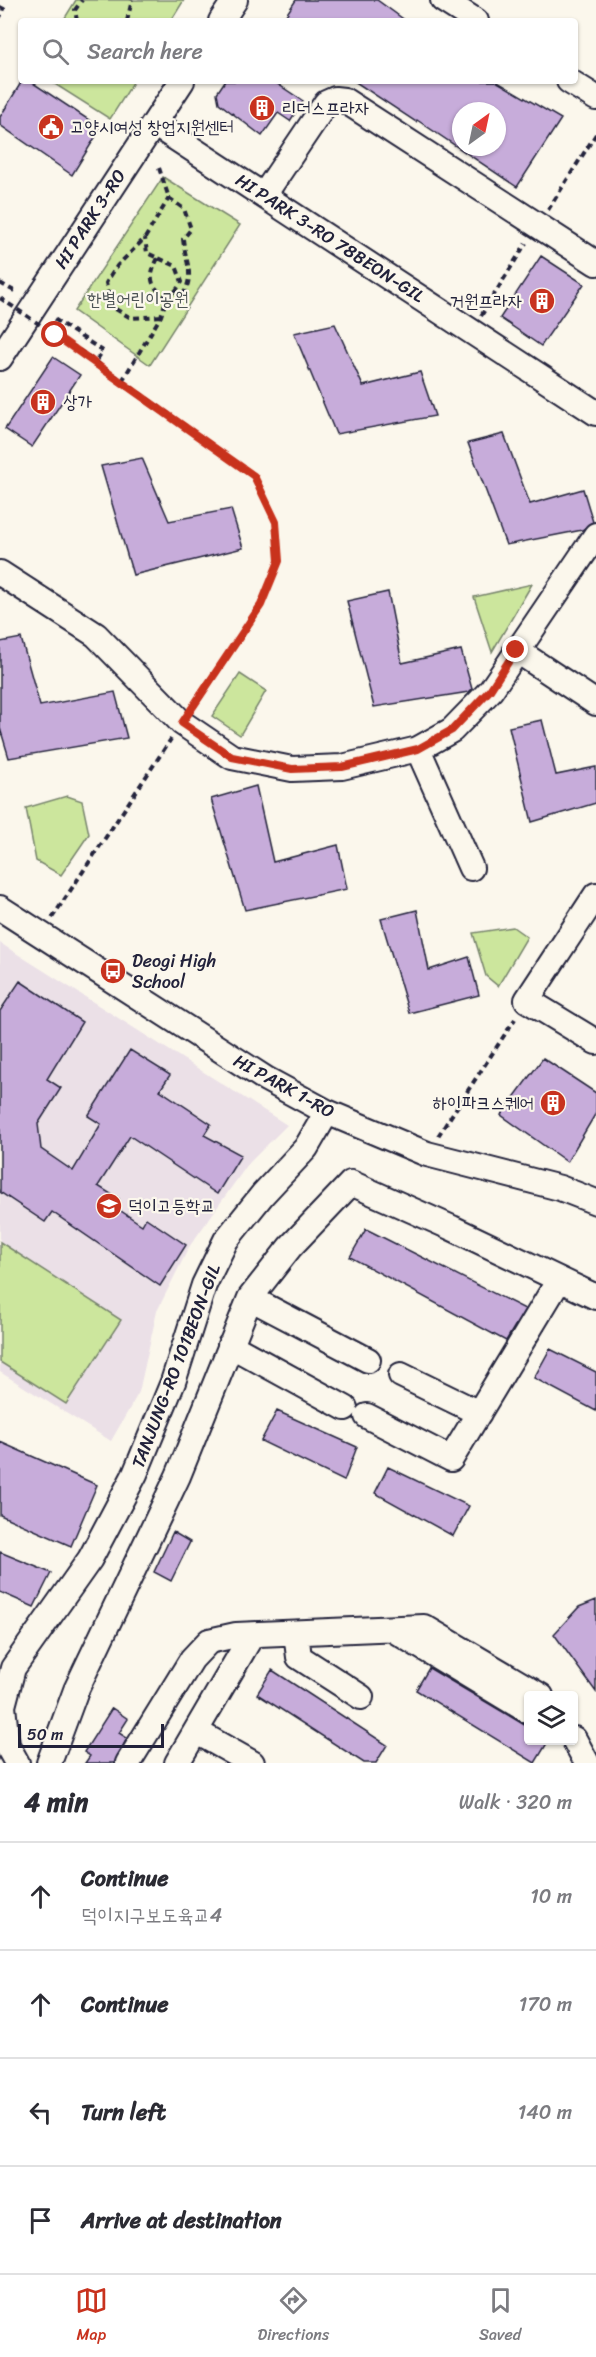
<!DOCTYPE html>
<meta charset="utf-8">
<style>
:root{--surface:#fff;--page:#f2f2f3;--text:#2b2b33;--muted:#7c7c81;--line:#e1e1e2;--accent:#c8321e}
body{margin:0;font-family:Sriracha,"Poor Story",sans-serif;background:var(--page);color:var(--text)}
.controls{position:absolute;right:18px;bottom:18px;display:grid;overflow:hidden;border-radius:6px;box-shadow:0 2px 4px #0004}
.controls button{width:54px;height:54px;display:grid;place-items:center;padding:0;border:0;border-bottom:2px solid var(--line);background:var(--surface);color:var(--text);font:30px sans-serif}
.compass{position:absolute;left:452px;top:102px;width:54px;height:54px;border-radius:50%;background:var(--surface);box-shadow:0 2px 4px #0004;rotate:33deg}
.scale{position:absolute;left:18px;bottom:15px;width:146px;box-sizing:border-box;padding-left:6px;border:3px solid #22223b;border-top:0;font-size:16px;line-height:21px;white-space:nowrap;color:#22223b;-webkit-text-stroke:4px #fbf7ec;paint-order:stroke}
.stop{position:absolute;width:18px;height:18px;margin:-14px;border:4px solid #c8321e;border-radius:50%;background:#fff}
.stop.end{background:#c8321e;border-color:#fff;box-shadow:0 2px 6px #0008}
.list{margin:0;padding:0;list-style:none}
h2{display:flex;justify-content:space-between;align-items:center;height:78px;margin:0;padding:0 24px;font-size:26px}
h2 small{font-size:20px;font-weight:400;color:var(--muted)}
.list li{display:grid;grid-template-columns:39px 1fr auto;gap:18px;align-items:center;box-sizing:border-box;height:108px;padding:0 24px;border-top:2px solid var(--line)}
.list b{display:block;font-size:22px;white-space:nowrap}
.list p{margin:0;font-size:20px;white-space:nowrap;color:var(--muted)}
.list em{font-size:20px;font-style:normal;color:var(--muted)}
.icon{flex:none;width:33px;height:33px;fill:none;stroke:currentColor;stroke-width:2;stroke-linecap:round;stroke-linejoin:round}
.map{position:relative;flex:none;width:596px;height:1763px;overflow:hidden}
.search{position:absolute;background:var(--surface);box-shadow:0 2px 4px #0004;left:18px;right:18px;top:18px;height:66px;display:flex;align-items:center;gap:15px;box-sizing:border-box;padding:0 21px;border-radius:6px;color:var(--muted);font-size:22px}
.sheet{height:510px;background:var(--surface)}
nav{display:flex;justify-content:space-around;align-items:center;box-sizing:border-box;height:84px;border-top:2px solid var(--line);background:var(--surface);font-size:16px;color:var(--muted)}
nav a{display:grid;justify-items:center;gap:3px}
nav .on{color:var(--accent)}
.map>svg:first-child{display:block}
.built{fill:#ebe0e7}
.green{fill:#cce69d;stroke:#77846c;stroke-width:1.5}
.building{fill:#c7acda;stroke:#22223b;stroke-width:1.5;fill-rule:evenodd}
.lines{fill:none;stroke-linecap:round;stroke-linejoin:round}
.minor-casing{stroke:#22223b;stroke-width:28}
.path{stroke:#22223b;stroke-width:4;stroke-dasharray:6 4.5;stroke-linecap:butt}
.minor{stroke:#fbf7ec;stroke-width:24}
.path-bridge{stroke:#22223b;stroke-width:4;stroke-dasharray:6 4.5;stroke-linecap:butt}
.route{stroke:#c8321e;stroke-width:8}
.labels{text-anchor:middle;stroke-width:4.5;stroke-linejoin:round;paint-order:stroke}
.poi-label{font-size:18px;fill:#22223b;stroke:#fbf7ec;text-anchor:start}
.street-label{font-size:18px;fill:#22223b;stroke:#fbf7ec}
.park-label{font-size:18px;fill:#4c5354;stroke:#fbf7ec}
</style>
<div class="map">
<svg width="596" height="1763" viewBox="0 0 596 1763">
<rect width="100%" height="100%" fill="#fbf7ec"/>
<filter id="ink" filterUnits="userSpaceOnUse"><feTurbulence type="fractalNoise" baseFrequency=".0167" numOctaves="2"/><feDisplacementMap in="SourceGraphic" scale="12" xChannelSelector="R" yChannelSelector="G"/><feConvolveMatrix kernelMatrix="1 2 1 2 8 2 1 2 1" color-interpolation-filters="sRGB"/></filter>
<g filter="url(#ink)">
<path class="built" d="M0,943L287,1125L248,1164L189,1247L157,1311L139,1392L111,1441L0,1372Z"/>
<path class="green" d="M76,0H184L171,21H63Z
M50,81H134L110,119Z
M163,177L240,225L150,365L74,311Z
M532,584L492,652L474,597Z
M240,674L266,691L240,735L212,716Z
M67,796L82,801L89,834L61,875L36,861L26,808Z
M513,927L527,937L498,986L486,976L473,933Z
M0,1242L121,1320L66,1404L0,1362Z"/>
<path class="building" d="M296,0H377L406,21H282Z
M22,81H30L101,128L72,175L0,125V117Z
M225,81H273L303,101L290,121L278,113L262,136L219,103L217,93Z
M354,81H496L561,119L517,187L417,120L416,122ZM461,111H497V147H461Z
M541,256L584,284L541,346L500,318Z
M335,324L363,386L420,372L435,416L336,434L294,333Z
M53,357L80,375L32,447L5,429Z
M504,434L530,504L583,489L593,522L582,530L506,545L468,443Z
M142,458L169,521L231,509L243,548L133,575L101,466Z
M388,592L402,663L461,650L472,689L469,692L374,707L347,601Z
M21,638L40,706L115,692L127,738L9,758L0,728V642Z
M542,720L556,775L596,767V803L532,822L509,727Z
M256,786L273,862L338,845L347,889L245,910L211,799Z
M417,910L429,970L469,957L479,995L409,1013L381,919Z
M20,981L82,1022L47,1079L61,1088L38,1124L41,1149L73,1171L101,1124L88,1116L130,1050L170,1075L160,1090L211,1124L204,1135L241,1155L217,1194L130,1136L98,1186L119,1199L115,1207L142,1225L146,1218L186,1245L160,1286L52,1212L45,1222L0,1192V1011Z
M543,1058L596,1093V1113L567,1162L501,1115Z
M366,1229L525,1309L506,1341L350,1257Z
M550,1349L596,1372V1411L534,1378Z
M277,1411L357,1447L344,1481L261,1441Z
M0,1442L97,1485L71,1546L0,1515Z
M388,1467L469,1506L453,1536L375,1493Z
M173,1532L190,1542L171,1581L154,1572Z
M0,1552L51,1573L34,1607L0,1592Z
M596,1600V1692L554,1634L579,1607Z
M429,1668L528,1727V1740H549L535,1763L416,1690Z
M272,1670L387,1745L376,1763H364L257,1694Z
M112,1708L128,1719L119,1733L127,1738L114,1763H85L90,1756L84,1752Z"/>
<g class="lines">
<g class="minor-casing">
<path id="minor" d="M443,0L476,21
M221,21L235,0
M569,81L596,98
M154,124L596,413
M264,195L326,103L335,99L344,100L596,263
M0,358L182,81
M0,573L96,635L182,723L232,757L292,769L342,767L418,749L452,730L491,690L596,535
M516,650L596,703
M418,749L471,868
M596,895L527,1000L596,1042
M0,908L266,1079L327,1112L427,1154L560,1188L596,1202
M250,1298L368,1360
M230,1345L345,1408
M401,1375L479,1413
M367,1416L451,1459L559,1280
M392,1629L528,1711
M296,1633L299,1657L361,1697
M197,1732L252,1763
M574,1739L587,1763
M17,1763L7,1745L3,1706L13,1668L90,1559L135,1474L173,1382L204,1285L226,1240L263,1194L306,1148L327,1112
M49,1763L76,1690L178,1476L250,1298L290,1247L351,1183L452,1228L596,1297
M128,1763L192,1659L209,1641L236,1635L424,1627L541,1696
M177,1763L252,1635"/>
</g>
<path class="path" d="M0,7L4,9L0,17
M77,21L75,10L82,0
M127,21L132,0
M159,168L169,198L184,209L191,229L183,239C186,267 197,275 179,301L174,293
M548,210L596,134
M158,258C149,276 148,286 167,297
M0,283L16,292
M161,316L131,318L112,307L106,283L117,266L145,238L169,198
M481,316L526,243
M54,319L103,351L95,362
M87,356L254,476L276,522L279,561L261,605L194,706
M122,381L161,316L167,297L174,293L182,282L176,266L147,253L145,238
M52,918L171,739
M438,1136L515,1019"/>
<use href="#minor" class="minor"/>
<path class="path-bridge" d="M0,298L87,356"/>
</g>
</g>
<g class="lines" filter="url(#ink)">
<path class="route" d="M55,335L254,476L276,522L279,561L261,605L182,723L232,757L292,769L342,767L418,749L452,730L490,690L516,650"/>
</g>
<defs>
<g id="building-disc" transform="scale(1.35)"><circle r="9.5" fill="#c8321e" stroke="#fbf7ec"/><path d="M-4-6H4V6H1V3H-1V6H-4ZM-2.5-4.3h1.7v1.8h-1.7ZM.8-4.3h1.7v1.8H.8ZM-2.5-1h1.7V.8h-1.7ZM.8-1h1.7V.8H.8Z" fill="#fff"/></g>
<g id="civic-disc" transform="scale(1.35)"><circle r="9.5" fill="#c8321e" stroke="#fbf7ec"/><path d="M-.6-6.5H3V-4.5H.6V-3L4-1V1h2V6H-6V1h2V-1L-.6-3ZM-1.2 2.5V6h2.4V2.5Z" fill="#fff"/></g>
<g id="bus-disc" transform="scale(1.35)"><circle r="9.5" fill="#c8321e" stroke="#fbf7ec"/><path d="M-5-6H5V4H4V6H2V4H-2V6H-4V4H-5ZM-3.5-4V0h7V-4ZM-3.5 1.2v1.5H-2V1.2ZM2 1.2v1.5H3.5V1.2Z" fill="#fff"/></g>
<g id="school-disc" transform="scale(1.35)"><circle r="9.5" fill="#c8321e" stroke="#fbf7ec"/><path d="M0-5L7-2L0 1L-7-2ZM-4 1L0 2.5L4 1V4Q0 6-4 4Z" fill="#fff"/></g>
</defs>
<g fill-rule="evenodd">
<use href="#building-disc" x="262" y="108"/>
<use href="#civic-disc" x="51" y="127"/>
<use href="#building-disc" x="542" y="301"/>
<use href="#building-disc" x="43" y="402"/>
<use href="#bus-disc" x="113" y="971"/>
<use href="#building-disc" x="553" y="1103"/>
<use href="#school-disc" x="109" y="1206"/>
</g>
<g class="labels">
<g class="poi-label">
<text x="282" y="114">리더스프라자</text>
<text x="70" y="133">고양시여성 창업지원센터</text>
<text x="522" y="307" text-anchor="end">거원프라자</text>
<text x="63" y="408">상가</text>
<text x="132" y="967">Deogi High<tspan x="132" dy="21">School</tspan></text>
<text x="534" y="1109" text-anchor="end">하이파크스퀘어</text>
<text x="128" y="1212">덕이고등학교</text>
</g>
<g class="street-label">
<text transform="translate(90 219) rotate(-57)" y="6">HI PARK 3-RO</text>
<text transform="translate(330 238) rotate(33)" y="6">HI PARK 3-RO 78BEON-GIL</text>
<text transform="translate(284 1086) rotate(29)" y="6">HI PARK 1-RO</text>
<text transform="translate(176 1366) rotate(-69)" y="6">TANJUNG-RO 101BEON-GIL</text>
</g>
<g class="park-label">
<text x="138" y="305">한별어린이공원</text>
</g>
</g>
</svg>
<div class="controls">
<button><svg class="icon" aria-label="layers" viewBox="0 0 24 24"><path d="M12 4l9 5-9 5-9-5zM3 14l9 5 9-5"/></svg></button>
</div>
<svg class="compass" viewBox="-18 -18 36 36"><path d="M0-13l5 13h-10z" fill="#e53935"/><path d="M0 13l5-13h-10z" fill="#7c7c81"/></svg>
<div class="scale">50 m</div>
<div class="stop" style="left:55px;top:335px"></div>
<div class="stop end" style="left:516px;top:650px"></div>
<div class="search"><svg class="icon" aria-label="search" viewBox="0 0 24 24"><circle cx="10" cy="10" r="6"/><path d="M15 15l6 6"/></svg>Search here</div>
</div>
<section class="sheet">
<h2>4 min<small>Walk · 320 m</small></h2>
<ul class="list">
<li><svg class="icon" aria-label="ahead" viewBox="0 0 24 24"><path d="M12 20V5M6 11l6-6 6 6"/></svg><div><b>Continue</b><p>덕이지구보도육교4</p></div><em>10 m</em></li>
<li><svg class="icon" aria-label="ahead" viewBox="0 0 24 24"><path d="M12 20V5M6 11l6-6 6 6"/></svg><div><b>Continue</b></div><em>170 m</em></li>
<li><svg class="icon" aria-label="left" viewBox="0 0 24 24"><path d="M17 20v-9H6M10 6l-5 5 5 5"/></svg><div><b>Turn left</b></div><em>140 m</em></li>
<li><svg class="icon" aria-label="arrive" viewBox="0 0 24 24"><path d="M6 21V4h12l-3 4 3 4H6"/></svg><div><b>Arrive at destination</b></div></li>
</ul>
</section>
<nav>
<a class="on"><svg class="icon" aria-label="map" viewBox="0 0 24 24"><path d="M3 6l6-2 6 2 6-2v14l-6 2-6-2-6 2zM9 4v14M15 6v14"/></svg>Map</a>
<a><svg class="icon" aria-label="directions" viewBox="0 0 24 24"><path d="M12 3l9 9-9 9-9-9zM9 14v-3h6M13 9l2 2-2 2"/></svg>Directions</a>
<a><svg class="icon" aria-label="saved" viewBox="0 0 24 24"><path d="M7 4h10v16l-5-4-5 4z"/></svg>Saved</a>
</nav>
